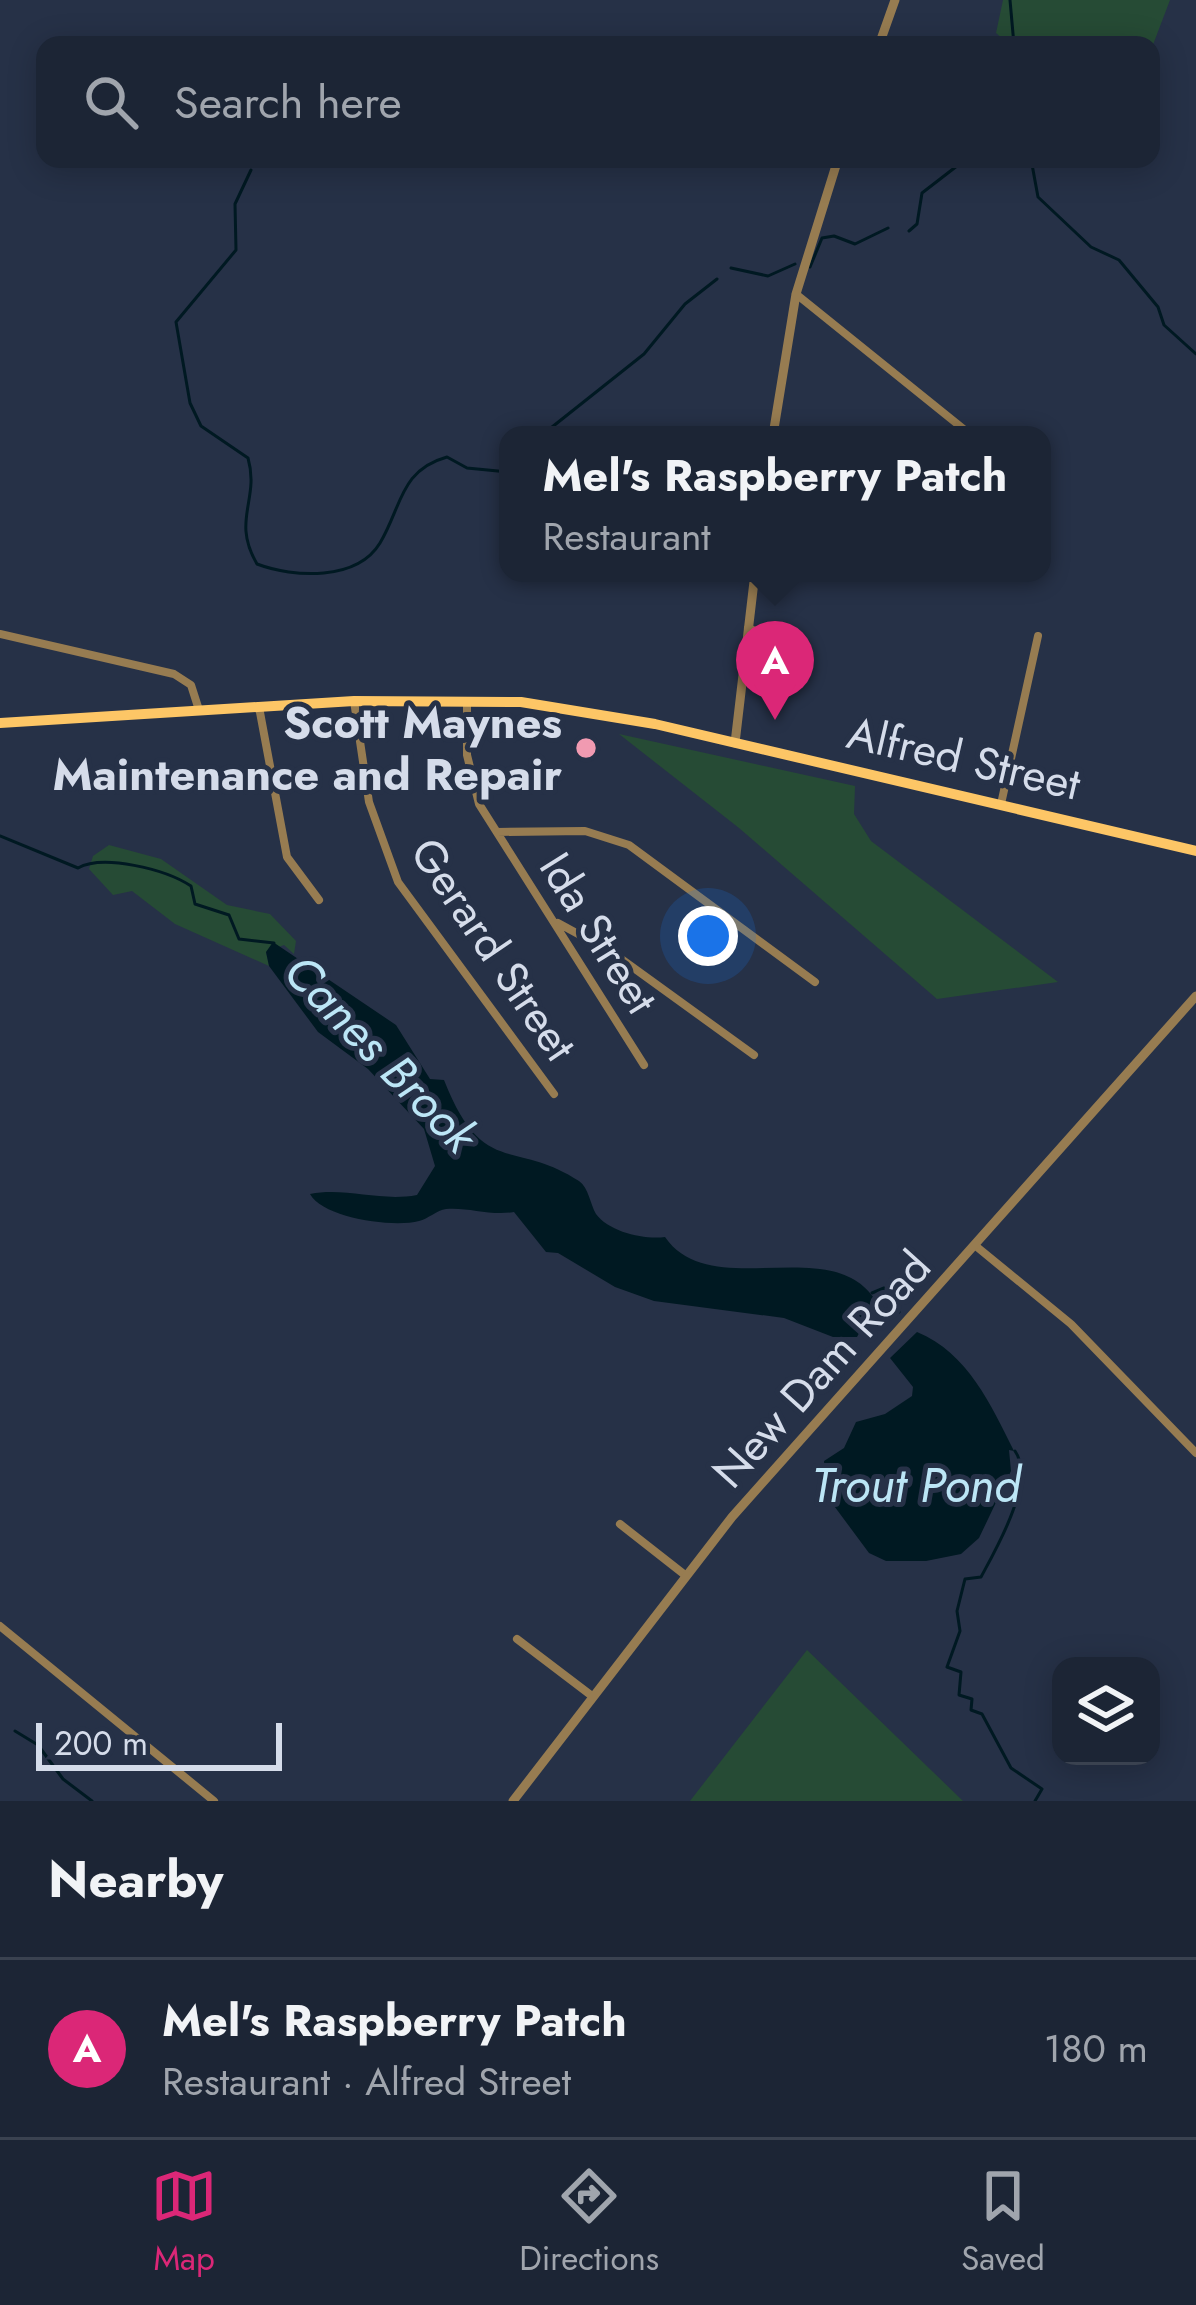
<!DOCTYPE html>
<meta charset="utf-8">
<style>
:root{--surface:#1c2535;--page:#252d3d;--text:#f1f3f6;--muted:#a0a5ad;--line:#3a4250;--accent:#db2777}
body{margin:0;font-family:Jost,sans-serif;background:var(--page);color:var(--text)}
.controls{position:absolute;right:36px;bottom:36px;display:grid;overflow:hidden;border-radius:24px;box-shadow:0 6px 30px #0003}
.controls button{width:108px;height:108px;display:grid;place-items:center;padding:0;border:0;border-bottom:3px solid var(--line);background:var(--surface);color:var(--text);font:60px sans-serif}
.scale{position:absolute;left:36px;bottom:30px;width:246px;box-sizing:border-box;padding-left:12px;border:6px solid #d5dcea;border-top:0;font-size:33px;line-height:42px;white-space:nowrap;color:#d5dcea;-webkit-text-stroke:9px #263147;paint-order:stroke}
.you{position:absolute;left:708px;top:936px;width:42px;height:42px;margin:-30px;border:9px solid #fff;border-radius:50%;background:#1a73e8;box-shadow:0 0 0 18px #1a73e833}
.badge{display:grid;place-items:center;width:78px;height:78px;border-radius:50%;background:var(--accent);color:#fff;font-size:39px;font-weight:700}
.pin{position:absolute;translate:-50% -99px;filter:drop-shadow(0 3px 6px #0008)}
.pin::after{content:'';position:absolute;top:63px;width:42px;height:36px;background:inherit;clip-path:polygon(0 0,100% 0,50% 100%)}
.popup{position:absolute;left:499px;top:426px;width:552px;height:156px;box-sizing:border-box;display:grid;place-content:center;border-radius:24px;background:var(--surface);filter:drop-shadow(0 3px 9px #0005);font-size:39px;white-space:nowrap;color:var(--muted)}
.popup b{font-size:45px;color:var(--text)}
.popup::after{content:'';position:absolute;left:50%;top:100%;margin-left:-24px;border:24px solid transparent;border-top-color:var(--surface)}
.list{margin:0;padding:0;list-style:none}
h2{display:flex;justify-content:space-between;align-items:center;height:156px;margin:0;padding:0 48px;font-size:51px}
h2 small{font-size:39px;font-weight:400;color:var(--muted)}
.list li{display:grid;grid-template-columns:78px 1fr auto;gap:36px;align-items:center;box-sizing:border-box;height:180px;padding:0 48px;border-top:3px solid var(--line)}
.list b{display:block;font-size:45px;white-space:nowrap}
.list p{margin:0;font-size:39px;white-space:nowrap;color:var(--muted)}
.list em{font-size:39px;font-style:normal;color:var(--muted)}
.icon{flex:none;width:66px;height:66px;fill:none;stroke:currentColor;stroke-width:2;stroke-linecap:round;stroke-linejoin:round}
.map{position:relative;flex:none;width:1196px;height:1801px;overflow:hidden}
.search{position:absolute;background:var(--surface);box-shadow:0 6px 30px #0003;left:36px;right:36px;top:36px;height:132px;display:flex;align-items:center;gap:30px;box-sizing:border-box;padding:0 42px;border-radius:24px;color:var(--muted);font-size:45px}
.sheet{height:336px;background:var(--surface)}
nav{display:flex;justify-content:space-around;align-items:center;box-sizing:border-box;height:168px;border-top:3px solid var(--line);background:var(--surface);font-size:33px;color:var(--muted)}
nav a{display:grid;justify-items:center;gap:6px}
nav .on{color:var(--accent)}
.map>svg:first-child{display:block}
.green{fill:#264b35}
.water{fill:#001922}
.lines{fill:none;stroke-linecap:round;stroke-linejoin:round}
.stream{stroke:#001922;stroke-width:3}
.minor{stroke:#977c51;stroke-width:8}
.tertiary{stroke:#977c51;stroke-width:9}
.primary{stroke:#fdc666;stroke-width:10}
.poi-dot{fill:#f19ab1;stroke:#263147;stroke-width:4.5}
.labels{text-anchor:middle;stroke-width:10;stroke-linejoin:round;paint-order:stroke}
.poi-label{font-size:45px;font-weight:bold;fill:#d5dcea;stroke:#263147;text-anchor:end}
.street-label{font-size:45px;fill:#d5dcea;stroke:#263147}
.water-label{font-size:48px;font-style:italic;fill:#bce6f6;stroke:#263147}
</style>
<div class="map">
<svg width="1196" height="1801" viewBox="0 0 1196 1801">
<rect width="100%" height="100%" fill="#263147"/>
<path class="green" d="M1003,0H1170L1151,50V45H1010L996,33Z
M619,734L855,786L854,814L871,841L1058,982L937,999L739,828Z
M109,845L161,859L227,905L270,914L296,941L294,954L284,945L266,952L269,966L175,924L132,891L113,895L89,869L93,856Z
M807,1650L963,1801H690Z"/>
<path class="water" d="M273,942L396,1025L430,1079L444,1080C483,1179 513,1138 579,1181C589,1188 590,1204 596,1214C609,1232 645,1240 665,1237C711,1304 832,1231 876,1301L857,1337H833L784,1318L654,1301L615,1287L558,1253L546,1252L514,1212C490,1216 468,1207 446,1209C437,1210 428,1219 419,1221C393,1228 323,1218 310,1194C346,1187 380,1202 417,1195L435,1166L424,1129L368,1069L318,1032L269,966L266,952Z
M917,1332C968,1353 991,1405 1014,1451L1009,1450L1011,1471L979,1538L961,1554L926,1561H886L869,1553L826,1495L824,1461L844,1448L856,1422L885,1414L912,1396L913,1387L890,1358Z"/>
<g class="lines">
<path class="stream" d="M1010,0L1014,45
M1031,159L1038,197L1091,247L1119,260L1158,307L1164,325L1196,354
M251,170L235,204L236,250L176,322L190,403L201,426L248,458C260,500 231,520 257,564C294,578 357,581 380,543C402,506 400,470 447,457L467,468L508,472
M909,231L917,224L922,193L966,159
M810,267L822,238L834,236L855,244L888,228
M731,268L768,276L795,264
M542,435L644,354L685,304L717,279
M0,836L78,868C103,854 165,869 191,886L195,904L229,915L239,939L274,943
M872,1293L884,1288L899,1312
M1015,1451C1036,1481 996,1549 981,1577L965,1579L957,1611L960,1631L947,1667L961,1672L959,1695L972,1699L971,1710L982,1714L1011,1768L1042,1789L1035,1801
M15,1731L38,1745L63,1779L92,1801"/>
<path class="minor" d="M796,294L971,435
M748,628L779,641
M0,634L174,674L191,685L199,710
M354,701L369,802L398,882L554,1094
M467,701V755L479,804L644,1065
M259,707L287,857L319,900
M1001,804L1038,636
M497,832L585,831L629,845L815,982
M558,923L613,953L754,1055
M977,1247L1071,1324L1196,1453
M620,1524L685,1575
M0,1626L214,1801
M517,1639L592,1696"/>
<path class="tertiary" d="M879,45L895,0
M773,435L796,294L838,159
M735,743L755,573
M513,1801L732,1517L1196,996"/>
<path class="primary" d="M0,723L354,701L521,702L655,724L1196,851"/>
</g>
<circle class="poi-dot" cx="586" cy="748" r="12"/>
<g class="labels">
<g class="poi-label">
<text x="562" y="738">Scott Maynes<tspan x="562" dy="52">Maintenance and Repair</tspan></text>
</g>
<g class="street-label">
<text transform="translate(964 758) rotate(13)" y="16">Alfred Street</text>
<text transform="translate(599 933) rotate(58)" y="16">Ida Street</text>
<text transform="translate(494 949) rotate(56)" y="16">Gerard Street</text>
<text transform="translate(821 1369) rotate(-48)" y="16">New Dam Road</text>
</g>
<g class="water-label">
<text transform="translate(381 1053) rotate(46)" y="17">Canes Brook</text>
<text x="916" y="1502">Trout Pond</text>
</g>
</g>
</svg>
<div class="controls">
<button><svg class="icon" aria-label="layers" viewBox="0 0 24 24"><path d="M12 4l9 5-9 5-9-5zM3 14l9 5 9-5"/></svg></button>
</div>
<div class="scale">200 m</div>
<div class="you"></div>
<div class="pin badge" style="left:775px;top:720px">A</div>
<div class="popup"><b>Mel's Raspberry Patch</b>Restaurant</div>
<div class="search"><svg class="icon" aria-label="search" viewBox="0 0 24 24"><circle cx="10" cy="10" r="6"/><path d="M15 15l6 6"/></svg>Search here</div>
</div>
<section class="sheet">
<h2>Nearby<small></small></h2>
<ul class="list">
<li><span class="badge">A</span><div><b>Mel's Raspberry Patch</b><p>Restaurant · Alfred Street</p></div><em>180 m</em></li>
</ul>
</section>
<nav>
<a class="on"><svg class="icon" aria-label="map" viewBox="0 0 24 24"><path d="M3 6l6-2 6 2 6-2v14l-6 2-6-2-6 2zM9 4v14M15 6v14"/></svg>Map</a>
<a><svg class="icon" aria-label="directions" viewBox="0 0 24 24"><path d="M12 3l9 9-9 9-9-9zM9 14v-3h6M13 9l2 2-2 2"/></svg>Directions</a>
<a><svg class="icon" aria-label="saved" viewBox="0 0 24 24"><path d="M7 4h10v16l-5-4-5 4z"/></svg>Saved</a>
</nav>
